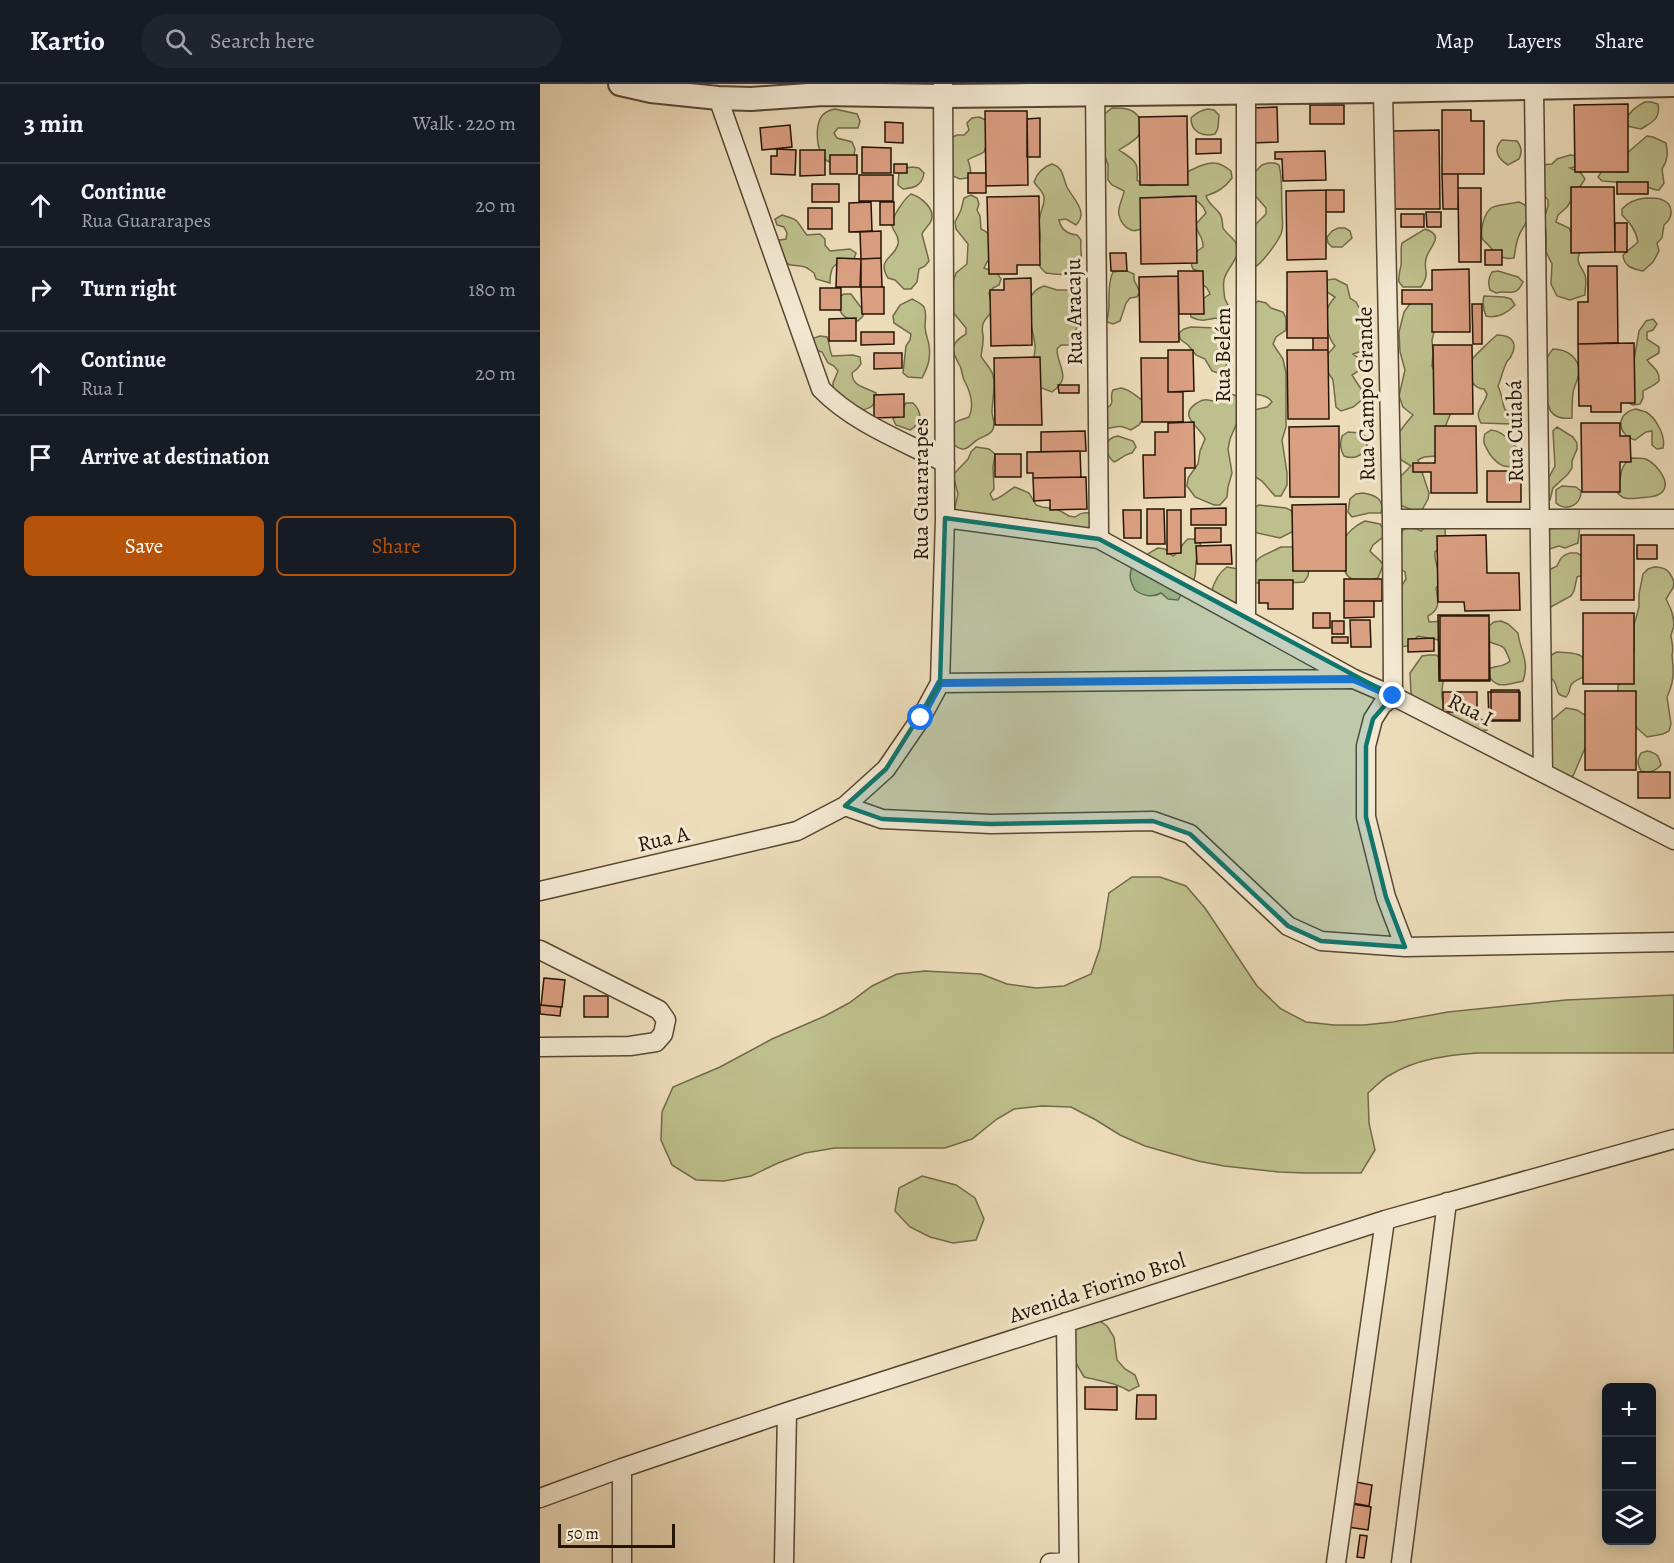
<!DOCTYPE html>
<meta charset="utf-8">
<style>
:root{--surface:#171b24;--page:#20242c;--text:#f1f3f6;--muted:#9ea1a6;--line:#363941;--accent:#b45309}
body{margin:0;font-family:Alegreya,serif;background:var(--page);color:var(--text)}
.controls{position:absolute;right:18px;bottom:18px;display:grid;overflow:hidden;border-radius:9px;box-shadow:0 3px 15px #0003}
.controls button{width:54px;height:54px;display:grid;place-items:center;padding:0;border:0;border-bottom:2px solid var(--line);background:var(--surface);color:var(--text);font:30px sans-serif}
.scale{position:absolute;left:18px;bottom:15px;width:117px;box-sizing:border-box;padding-left:6px;border:3px solid #251503;border-top:0;font-size:16px;line-height:21px;white-space:nowrap;color:#251503;-webkit-text-stroke:4px #f3e8d2;paint-order:stroke}
.stop{position:absolute;width:18px;height:18px;margin:-14px;border:4px solid #1a73e8;border-radius:50%;background:#fff}
.stop.end{background:#1a73e8;border-color:#fff;box-shadow:0 2px 6px #0008}
.list{margin:0;padding:0;list-style:none}
h2{display:flex;justify-content:space-between;align-items:center;height:78px;margin:0;padding:0 24px;font-size:26px}
h2 small{font-size:20px;font-weight:400;color:var(--muted)}
.list li{display:grid;grid-template-columns:39px 1fr auto;gap:18px;align-items:center;box-sizing:border-box;height:84px;padding:0 24px;border-top:2px solid var(--line)}
.list b{display:block;font-size:22px;white-space:nowrap}
.list p{margin:0;font-size:20px;white-space:nowrap;color:var(--muted)}
.list em{font-size:20px;font-style:normal;color:var(--muted)}
.actions{display:flex;gap:12px;padding:18px 24px}
.actions a{flex:1;padding:14px 0;border:2px solid var(--accent);border-radius:9px;text-align:center;font-size:21px;color:var(--accent)}
.actions .main{background:var(--accent);color:#fff}
.icon{flex:none;width:33px;height:33px;fill:none;stroke:currentColor;stroke-width:2;stroke-linecap:round;stroke-linejoin:round}
.map{position:relative;flex:none;width:1134px;height:1479px;overflow:hidden}
header{display:flex;align-items:center;gap:36px;box-sizing:border-box;height:84px;padding:0 30px;background:var(--surface);border-bottom:2px solid var(--line)}
header strong{font-size:28px}
nav{display:flex;gap:33px;margin-inline-start:auto;font-size:21px}
.search{width:420px;height:54px;background:var(--page);display:flex;align-items:center;gap:15px;box-sizing:border-box;padding:0 21px;border-radius:33px;color:var(--muted);font-size:22px}
main{display:flex}
aside{flex:1;background:var(--surface)}
.map>svg:first-child{display:block}
.green{fill:#bdbf8c;stroke:#716a48;stroke-width:1.5}
.building{fill:#da9e81;stroke:#251503;stroke-width:1.5}
.lines{fill:none;stroke-linecap:round;stroke-linejoin:round}
.minor-casing{stroke:#574731;stroke-width:21}
.tertiary-casing{stroke:#574731;stroke-width:26}
.minor{stroke:#f3e8d2;stroke-width:18}
.tertiary{stroke:#f3e8d2;stroke-width:22}
.route{stroke:#1a73e8;stroke-width:8}
.marked{fill:#0f766e;fill-opacity:0.2;stroke:#0f766e;stroke-width:4.5;stroke-linejoin:round}
.labels{text-anchor:middle;stroke-width:6;stroke-linejoin:round;paint-order:stroke}
.street-label{font-size:22px;fill:#251503;stroke:#f3e8d2}
</style>
<header>
<strong>Kartio</strong>
<div class="search"><svg class="icon" aria-label="search" viewBox="0 0 24 24"><circle cx="10" cy="10" r="6"/><path d="M15 15l6 6"/></svg>Search here</div>
<nav><a>Map</a><a>Layers</a><a>Share</a></nav>
</header>
<main>
<aside>
<h2>3 min<small>Walk · 220 m</small></h2>
<ul class="list">
<li><svg class="icon" aria-label="ahead" viewBox="0 0 24 24"><path d="M12 20V5M6 11l6-6 6 6"/></svg><div><b>Continue</b><p>Rua Guararapes</p></div><em>20 m</em></li>
<li><svg class="icon" aria-label="right" viewBox="0 0 24 24"><path d="M7 20v-9h11M14 6l5 5-5 5"/></svg><div><b>Turn right</b></div><em>180 m</em></li>
<li><svg class="icon" aria-label="ahead" viewBox="0 0 24 24"><path d="M12 20V5M6 11l6-6 6 6"/></svg><div><b>Continue</b><p>Rua I</p></div><em>20 m</em></li>
<li><svg class="icon" aria-label="arrive" viewBox="0 0 24 24"><path d="M6 21V4h12l-3 4 3 4H6"/></svg><div><b>Arrive at destination</b></div></li>
</ul>
<div class="actions"><a class="main">Save</a><a>Share</a></div>
</aside>
<div class="map">
<svg width="1134" height="1479" viewBox="0 0 1134 1479">
<rect width="100%" height="100%" fill="#eddcba"/>
<filter id="stains"><feTurbulence type="fractalNoise" baseFrequency=".00333" numOctaves="4"/><feColorMatrix values="0 0 0 0 .2 0 0 0 0 .09 0 0 0 0 .02 0 0 0 .5 -.17"/></filter>
<radialGradient id="worn" r=".72"><stop offset=".6" stop-color="#630" stop-opacity="0"/><stop offset="1" stop-color="#630" stop-opacity=".3"/></radialGradient>
<path class="green" d="M1105,18H1111L1118,20C1121,35 1112,38 1101,45L1087,42L1085,36C1090,28 1096,22 1105,18Z
M572,24C577,24 582,24 587,25C599,28 606,41 599,51C594,58 585,62 579,66C594,76 599,77 597,96C615,115 653,78 674,79C680,79 686,83 691,87L692,94C685,104 677,108 666,112C669,121 675,123 680,130C683,135 682,139 683,144C687,151 696,155 697,162C700,176 686,184 684,196C683,200 684,211 685,215C689,225 696,227 688,240L682,238L676,234C667,236 660,238 651,233L650,226L657,215L664,214L670,210L667,204L662,200L660,188L653,185C648,175 654,169 663,163C664,153 656,149 656,140L666,129C660,111 639,110 623,114C616,125 607,151 591,146C585,144 580,137 579,131C577,124 583,115 584,107L572,101L568,96V81L560,58L562,32Z
M295,25L317,30L320,37L318,44H298L294,49L297,54L312,58L315,65L314,71C296,81 283,84 278,60C277,53 277,42 280,35C283,29 289,26 295,25Z
M668,25L674,26L679,31L678,44L675,50C662,53 651,48 651,34C656,29 660,26 668,25Z
M439,33L446,36V62L444,68C438,72 433,72 428,76L430,83L431,90L427,94L420,95L413,92L411,54L417,51H424L429,46L427,39L432,34Z
M1107,52L1113,53L1126,59C1128,69 1128,76 1122,85L1124,99L1119,106C1112,106 1110,103 1104,102C1090,99 1076,98 1062,97L1058,93L1062,87L1083,88L1087,83L1086,70Z
M962,56L977,57C982,64 982,68 979,75L968,81C957,74 953,65 962,56Z
M1030,71L1037,72L1040,82L1030,84L1041,89L1045,95L1027,123L1018,131L1016,138L1029,144L1040,168C1035,179 1041,181 1045,191C1047,197 1045,204 1045,211L1030,216L1017,212L1011,200L1012,180L1006,168V148L1004,135L1008,122V116L999,106V81L1012,80L1017,75Z
M728,79H735L739,81C743,96 741,111 742,127C742,135 744,143 741,150C737,159 723,178 715,183L712,181L715,141L726,130V124L713,109V90L722,81Z
M512,80C524,84 522,92 527,103C533,115 549,128 536,141L526,135L519,136C521,146 527,150 537,151L541,156C540,163 542,169 541,175C539,195 520,191 506,189C489,174 501,168 500,151C500,144 498,138 500,132C501,126 505,120 504,113C503,107 497,103 494,98C497,89 503,83 512,80Z
M372,83L379,84L384,89C382,102 374,104 363,105L358,101L359,88L365,84Z
M371,110C381,113 396,125 391,137C389,142 384,145 382,150L389,177L385,182L379,185L377,198L371,205H364L355,196L348,194C336,175 355,174 358,160C360,152 354,149 352,142C350,135 365,114 371,110Z
M431,111L437,114L439,120L437,126L440,132L441,145C454,150 451,161 451,173L447,178L444,184L457,189L461,195L459,201L453,204L449,209L452,222L451,229C443,237 441,241 443,251C444,258 442,265 441,272C444,278 451,284 453,291C456,303 452,316 452,329C453,335 456,341 452,347C448,352 443,352 437,356C432,359 428,366 422,365C410,363 408,345 416,338C419,336 425,335 429,333C435,321 430,307 424,296C422,291 422,286 420,282C411,266 409,260 426,250V244L412,227V201L416,189L427,180L428,160L416,145L415,138L421,126L424,114Z
M1106,114C1110,114 1116,114 1120,115C1134,119 1134,133 1124,141L1122,154L1117,159L1119,167L1113,178L1103,187C1093,185 1084,183 1083,171L1098,158C1096,146 1090,139 1082,131V125C1088,118 1096,115 1106,114Z
M979,118L985,121C993,139 982,140 978,154C976,160 975,167 974,174C962,176 958,171 950,163C948,160 945,158 943,156C939,148 944,130 951,124C957,120 971,120 979,118Z
M242,131C263,137 255,137 267,151L280,150L285,155V161L290,167L310,165L316,169L314,175C296,179 290,179 290,199L276,195L274,189C271,187 268,184 265,183C254,179 247,186 243,171L233,163V157L246,155L247,149L244,143L237,141L235,135Z
M798,144H805L810,147L812,154L802,163H792L788,159L787,153L792,147Z
M885,145C907,152 888,163 886,175C883,187 891,188 881,203H863L859,198C858,191 860,187 861,181C862,173 860,166 862,159Z
M580,187H587L594,190V196L600,208L597,213L590,214L586,219L580,237L573,240L567,238C567,232 569,229 569,223C569,214 568,197 573,188Z
M958,187L978,193L983,198C975,215 969,205 956,209L950,206C948,199 948,195 952,188Z
M795,195L807,201L810,214L816,218L832,248V255L830,262L825,266L813,270L824,278L823,284L812,291L823,308V315L813,323L801,327L796,323L793,296L786,285V272L795,262C788,254 784,237 787,226C788,221 792,217 795,213L784,206L782,200L787,196Z
M504,202L517,206H531L541,217C541,231 537,250 528,261H521L517,265C517,283 533,293 512,308L499,303C497,297 494,291 493,285C492,277 496,269 495,261C493,243 478,210 504,202Z
M304,210H311L323,226V232L318,237C302,235 298,229 299,213Z
M944,212L964,213L971,215L975,221C967,229 957,235 946,232C943,225 942,220 944,212Z
M372,215C376,217 381,219 384,223C387,229 385,236 385,242C385,249 388,255 389,261C391,274 388,283 382,294L368,293L363,289L366,262L370,256L371,250L354,239L353,232L360,221Z
M718,217L726,219L731,224L743,228L746,234V246L736,253L733,260L743,275L746,289V343L742,356L747,389V401L741,412H735L722,397L711,390L714,326L727,323L732,318C727,310 719,312 711,309L714,221Z
M872,217L894,218L899,229L892,256L893,269L892,282L911,323L910,331L905,343L896,372L884,373L878,376L889,409L888,415L882,426H872L860,421L857,396L871,382L855,372C853,353 861,345 873,331L863,323L859,312L865,286L860,268L859,248L864,228Z
M1113,235L1117,240L1113,246L1107,248V255L1119,263V269L1107,276C1113,284 1120,286 1119,297C1114,302 1109,303 1103,307V314L1100,320L1093,321L1087,318L1099,247L1106,237Z
M651,243L676,244L685,249L689,258L686,285L678,289L672,287L665,275L656,271L648,261L640,255L639,249L644,245Z
M957,251C972,251 979,259 970,274C966,279 967,276 965,282C962,289 961,295 958,302C962,310 962,318 965,326L979,330L978,337L972,340L941,339C933,327 945,321 947,310L944,305C933,305 925,290 929,279C932,274 952,255 957,251Z
M280,252L287,253C290,260 289,265 292,272L313,271L320,273L321,280L317,285L312,289C312,303 326,303 336,309C337,323 329,325 317,327L293,306V299L298,287L294,282L288,279L282,268L276,266L272,260L274,254Z
M1013,265C1027,265 1040,274 1039,289C1038,296 1034,302 1033,309C1032,317 1032,325 1032,334C1007,337 1007,320 1005,300C1004,286 1003,276 1013,265Z
M581,304C592,306 596,313 605,318V334L602,336L599,341L591,346C574,338 576,346 563,344L564,325C578,319 568,316 573,306Z
M691,310L697,312L699,334L690,355L688,365L692,389L688,403L687,413L680,421H674L655,413L647,402L648,394L658,380L660,367L665,355C661,343 636,332 657,319C664,314 669,316 676,318Z
M366,319H373C383,329 382,339 370,346L356,341L353,335Z
M1096,325C1099,326 1102,327 1106,328C1116,334 1126,352 1123,364L1117,365L1112,361V347L1106,348L1095,356C1077,351 1075,329 1096,325Z
M1017,343L1033,353L1037,359V365L1032,377V384L1028,390L1013,404L1010,416L1004,420L991,417L990,411L994,405L1009,393L1015,382L1013,347Z
M951,346C964,347 968,357 978,364L980,371L979,378C966,388 957,380 949,369C945,361 942,359 945,350Z
M808,348L821,349L827,354C829,368 817,377 804,372C800,365 800,360 802,352Z
M578,352L593,357L596,363L592,369C585,370 581,375 574,378C564,370 563,354 578,352Z
M436,363L449,365L455,370L453,383L454,405L450,410L453,416C462,414 467,407 475,403L489,409L496,421L502,423L517,425L529,432L535,433C542,428 546,428 553,430L556,450L494,444L487,435L467,439L416,429L415,423L418,410L413,391L428,375L431,368Z
M1091,374C1096,374 1101,374 1106,375C1116,380 1133,399 1121,409C1116,414 1105,413 1098,414C1088,415 1083,416 1077,408C1082,395 1078,383 1091,374Z
M1022,402L1036,403L1041,407C1041,421 1027,428 1016,419V406Z
M823,409C835,411 845,415 841,429H829L812,433L808,428L810,415L816,410Z
M719,421L746,424L752,427L756,444L752,448L740,454L713,448V424Z
M825,437L840,440L844,446L843,453L833,461L830,467C834,473 840,474 843,481L838,494C832,496 822,498 815,496C802,494 799,469 802,459C806,449 816,441 825,437Z
M904,438C906,451 908,460 895,468V474L901,498L896,504C898,517 901,525 888,532L889,538L903,537L898,556L878,552L868,562L859,563L862,501L866,495L865,488L859,484L860,460L862,447C869,442 873,443 881,447L888,441Z
M1029,438L1040,441L1038,459L1025,464L1019,462L1006,466V449L1011,445Z
M648,455C668,454 659,468 656,478C655,485 657,491 653,497C650,501 645,503 643,507C641,510 640,513 638,516L628,515L621,509C613,514 603,512 595,506C581,482 599,475 618,464L625,465L633,472C639,469 641,460 648,455Z
M741,463H754L769,485L768,492L764,498C757,499 751,498 744,498C733,498 723,502 714,498C713,470 718,475 741,463Z
M1030,469H1037L1043,473V491L1037,493L1034,507L1031,512L1009,524L1007,487L1017,482C1020,475 1022,471 1030,469Z
M687,483L698,485L704,501L696,518L692,519L671,509C674,498 678,489 687,483Z
M1114,483C1126,483 1130,487 1134,498L1133,504L1126,515C1131,525 1134,531 1134,543C1133,544 1131,551 1131,552C1132,560 1134,564 1132,571C1134,589 1134,598 1127,613L1131,640L1129,647L1123,650L1107,653L1097,644L1078,609V602L1094,568V541L1099,523V510L1103,490L1108,485Z
M961,537L968,540L978,549C980,567 990,577 983,597C965,601 954,607 946,586C954,581 963,584 970,577C963,558 964,564 947,557L945,545L954,538Z
M1017,568C1038,570 1047,567 1047,591C1042,594 1034,596 1031,601C1029,606 1030,609 1026,613C1015,610 1019,608 1015,599C1014,596 1011,594 1009,592C1003,582 1007,572 1017,568Z
M889,571H896L901,575C902,580 904,585 904,589C904,597 901,605 902,613C904,633 938,628 948,640L947,646L941,647L935,643L920,641L877,620L871,609L870,589L882,572Z
M1026,624L1037,626L1049,634L1052,648L1033,692C1024,693 1017,689 1011,682L1007,643L1011,637Z
M1107,667C1117,669 1119,672 1121,681C1115,688 1109,689 1101,687C1097,680 1097,676 1101,669Z
M592,793H620L646,802L665,824L717,902L741,925L766,938L794,941H824L853,938L908,928L1026,916L1134,911V969H938C908,971 876,975 850,991C842,995 835,1003 828,1009L829,1039L835,1066L821,1089H766L739,1088L684,1082L658,1077L605,1062L580,1051L556,1036L531,1023L502,1022L474,1025L457,1035L432,1055L405,1064H295L265,1069L238,1079L211,1092L184,1097L156,1096L132,1081L121,1056L122,1028L133,1003L180,983L232,955L285,932L309,919L332,902L357,890L385,887L441,890L467,900L496,904L524,902L551,890L560,864L569,809Z
M382,1092L416,1101L435,1114L444,1135L436,1156L413,1159L390,1153L370,1143L355,1127L359,1104Z
M557,1235L567,1242L574,1253L577,1276L585,1285L595,1291L599,1302L589,1307C575,1298 560,1297 544,1293L537,1281L531,1261L536,1237Z"/>
<path class="building" d="M1088,20V88H1035L1034,21Z
M770,21H804V40H770Z
M737,23L738,58L711,59L710,24Z
M902,26H931V37H944V90H902Z
M445,27H487L488,101L446,102Z
M647,32L648,101H600L599,33Z
M500,34V73H487V35Z
M345,38L363,39V59L345,58Z
M250,41L252,63L222,66L220,44Z
M899,46L900,125H854L853,47Z
M656,55H681V69L656,70Z
M322,63L351,64V89H322Z
M237,65L256,66L255,91L231,90V72H237Z
M260,66H285V91L260,92Z
M785,67L786,96L743,97L742,75H735V68Z
M290,71H317V90H290Z
M354,80H367V89H354Z
M428,89H446V109H428Z
M902,90H918V125H903Z
M319,91H353V117H319Z
M1077,98H1108V110H1077Z
M272,100H299V118H272Z
M1031,103H1074L1075,168L1031,169Z
M918,104H941V178H919Z
M786,106H804V128H786Z
M786,106V175L747,176L746,107Z
M499,112L500,181H477V190H449L447,113Z
M656,112L657,179L601,180L600,114Z
M331,118L332,147L309,148V119Z
M340,118H354V141H340Z
M268,124H292V145H268Z
M886,128H901V143H887Z
M861,130H884V143H861Z
M1075,139H1087V168H1075Z
M341,147V174L321,175L320,148Z
M945,166H962V181H945Z
M570,169H586L587,187H571Z
M297,174L321,175L320,203H296Z
M341,174L342,203H321V175Z
M1048,182H1077L1078,259L1038,260V218H1048Z
M929,185L930,248H892V220H862V206H892V186Z
M638,187H663L664,230H639Z
M787,187L788,254H747V188Z
M638,192L639,258H600L599,193Z
M491,194L492,261L451,262L450,206H464V195Z
M321,203H344V230H322Z
M280,204H301V226H280Z
M932,220H942V260H933Z
M316,234V257H289V235Z
M321,248H354V260L321,261Z
M773,254H788V266H773Z
M1094,259L1095,319H1081V328H1051V322H1039L1038,260Z
M893,261H932L933,330H894Z
M628,266H653L654,307L628,308Z
M747,266H788L789,335H748Z
M334,269H362V284L334,285Z
M500,273L502,341H455L454,274Z
M601,274H628V308H643V338H602Z
M518,301H539V309H519Z
M364,310V333L334,334V311Z
M654,338L655,384H645V413L604,414L603,371H615V348H628V339Z
M1041,339H1080V352H1090L1091,378H1080V408H1042Z
M799,342V413H750L749,343Z
M895,342H936L937,409H891V388H873V379H895Z
M545,347L546,367L501,368V348Z
M540,367L541,393L493,394V389H487V368Z
M455,370H481V393H455Z
M947,387H981V418H947Z
M546,393L547,425L510,426V416L494,417L493,394Z
M806,420V487H753L752,421Z
M686,424V441H651V425Z
M607,425H624L625,460H607Z
M583,426H601V454H584Z
M627,426H641V469L627,470Z
M655,444H681V458L655,459Z
M946,451L947,489H979L980,526L925,527L924,518H898L897,452Z
M1041,451H1094V516H1041Z
M691,461L692,480H657L656,462Z
M1097,461H1117V475H1097Z
M804,495H842V517H804Z
M719,496H753V525H728V519H719Z
M804,517H834V533L804,534Z
M773,529H790V544H773Z
M1043,529H1094V600H1043Z
M898,531H949L950,597H899Z
M900,532H949V596H900Z
M810,536H830L831,563H811Z
M792,537H804V550H792Z
M792,553H808V559H792Z
M894,554V567L868,568V555Z
M951,606H979V636H951Z
M1045,607H1096V686H1045Z
M903,608H937V628H903Z
M948,608H980V637H949Z
M1098,688H1130V714H1098Z
M4,894L25,896L22,923L1,921Z
M44,912H68V933H44Z
M0,921L21,923L20,932L0,930Z
M545,1303H577V1326L545,1325Z
M597,1311H616V1335H596Z
M816,1398L832,1401L829,1422L812,1419Z
M812,1420L831,1423L828,1446L808,1443Z
M820,1451L827,1452L824,1474L817,1473Z"/>
<g class="lines">
<g class="minor-casing">
<path id="minor" d="M555,0L559,455
M994,5L1003,689
M843,7L852,435L853,612L842,621L833,635L826,662V733L846,813L865,863
M178,14L281,305C314,339 363,357 405,379
M405,434L559,455L814,595L853,612L1134,756
M852,435H1134
M706,535V7
M400,599L812,595
M305,722L342,735L451,740L613,737L650,750L748,842L781,857L865,863L1134,858
M0,807L257,747L305,722L346,685L381,634L400,599L405,434L403,0
M0,866L119,926L126,936L123,950L116,958L90,962L0,963
M0,1414L82,1384L247,1328L845,1136L1134,1055
M82,1479V1384
M244,1479L247,1328
M510,1479L529,1478L526,1238
M796,1479L845,1136
M861,1479L907,1118"/>
</g>
<g class="tertiary-casing">
<path id="tertiary" d="M80,0L111,7L178,14L211,15L283,10L402,12L843,7L1134,1"/>
</g>
<use href="#minor" class="minor"/>
<use href="#tertiary" class="tertiary"/>
</g>
<g class="lines">
<path class="route" d="M381,634L400,599L814,595L853,612"/>
</g>
<path class="marked" d="M405,434L559,455L853,612L833,635L826,662V733L846,813L865,863L781,857L748,842L650,750L613,737L451,740L342,735L305,722L346,685L400,599Z"/>
<g class="labels">
<g class="street-label">
<text transform="translate(533 228) rotate(-91)" y="8">Rua Aracaju</text>
<text transform="translate(682 271) rotate(-90)" y="8">Rua Belém</text>
<text transform="translate(825 310) rotate(-91)" y="8">Rua Campo Grande</text>
<text transform="translate(974 347) rotate(-91)" y="8">Rua Cuiabá</text>
<text transform="translate(380 405) rotate(-90)" y="8">Rua Guararapes</text>
<text transform="translate(931 625) rotate(27)" y="8">Rua I</text>
<text transform="translate(123 754) rotate(-13)" y="8">Rua A</text>
<text transform="translate(557 1203) rotate(-18)" y="8">Avenida Fiorino Brol</text>
</g>
</g>
<rect width="100%" height="100%" filter="url(#stains)"/>
<rect width="100%" height="100%" fill="url(#worn)"/>
</svg>
<div class="controls">
<button>+</button>
<button>−</button>
<button><svg class="icon" aria-label="layers" viewBox="0 0 24 24"><path d="M12 4l9 5-9 5-9-5zM3 14l9 5 9-5"/></svg></button>
</div>
<div class="scale">50 m</div>
<div class="stop" style="left:381px;top:634px"></div>
<div class="stop end" style="left:853px;top:612px"></div>
</div>
</main>
